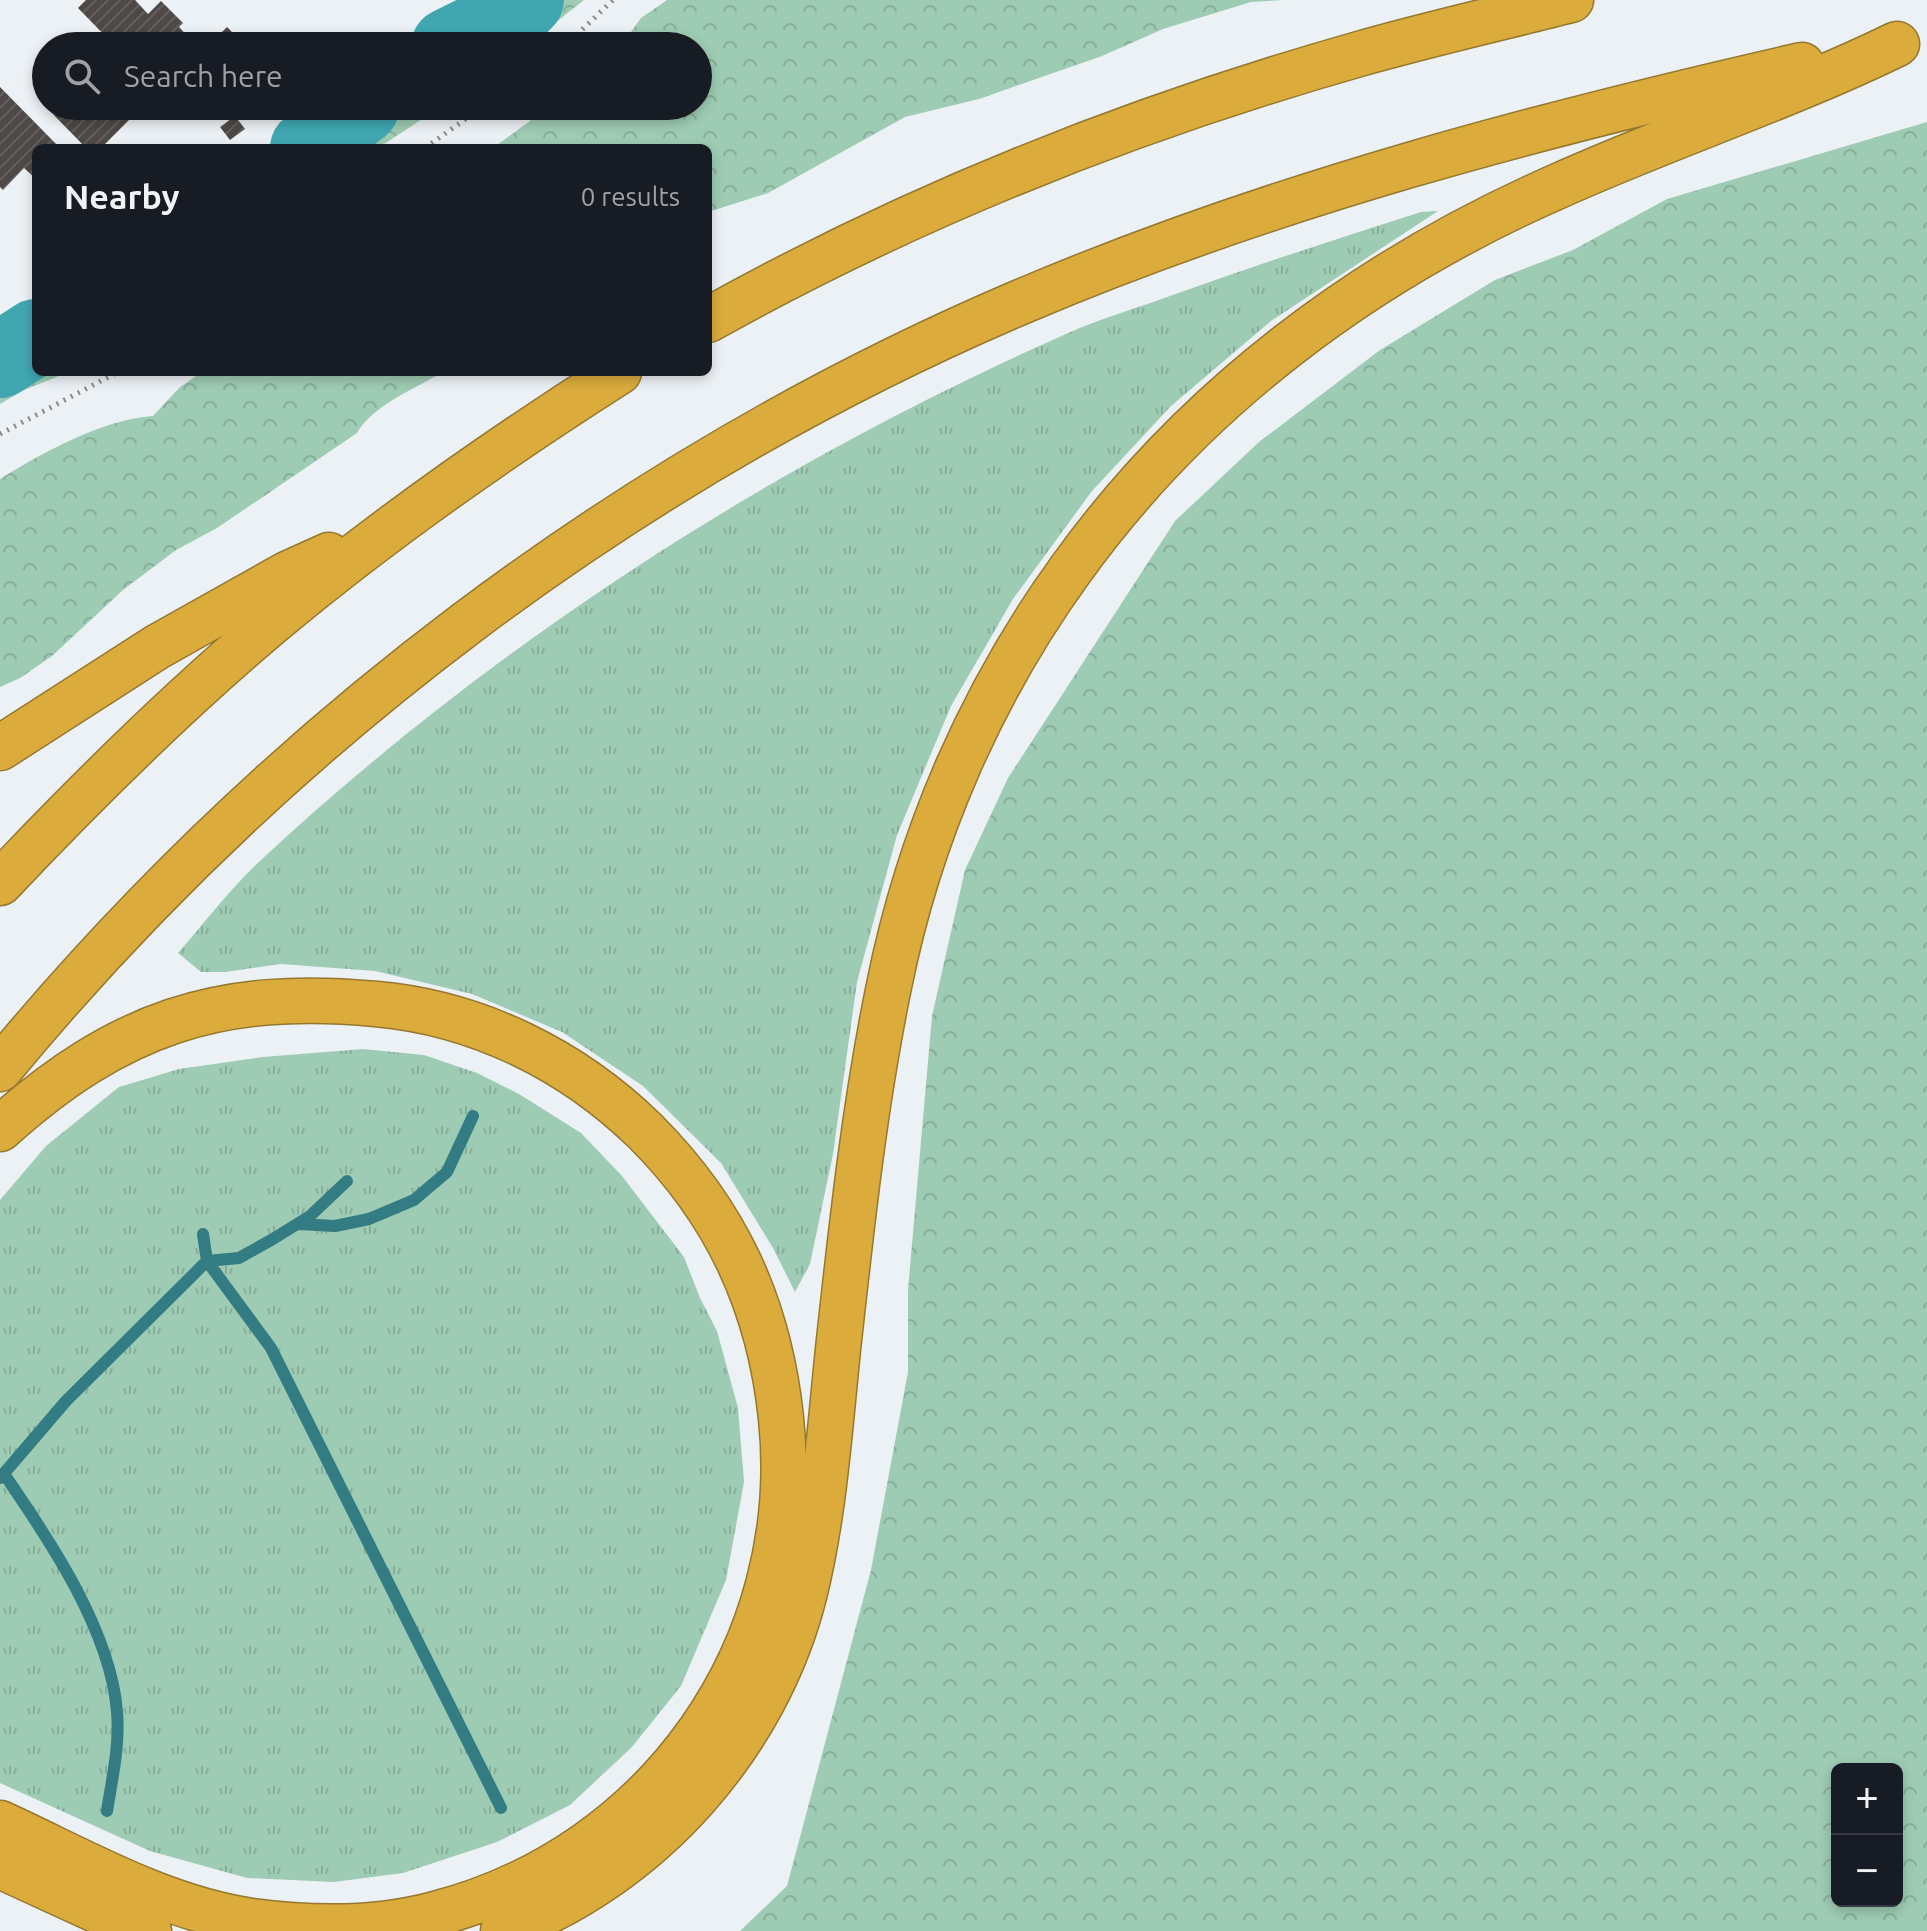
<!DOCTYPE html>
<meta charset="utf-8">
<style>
:root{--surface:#171b24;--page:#20242c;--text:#f1f3f6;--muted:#9ea1a6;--line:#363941}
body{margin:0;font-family:Ubuntu,sans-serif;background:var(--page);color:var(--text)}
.controls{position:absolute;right:24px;bottom:24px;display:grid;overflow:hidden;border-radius:12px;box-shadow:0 4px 12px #0003}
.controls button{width:72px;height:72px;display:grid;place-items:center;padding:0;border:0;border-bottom:2px solid var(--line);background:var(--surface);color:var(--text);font:40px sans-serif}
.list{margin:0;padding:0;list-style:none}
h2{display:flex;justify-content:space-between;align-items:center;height:104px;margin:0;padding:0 32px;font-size:34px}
h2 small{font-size:26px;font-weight:400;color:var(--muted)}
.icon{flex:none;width:44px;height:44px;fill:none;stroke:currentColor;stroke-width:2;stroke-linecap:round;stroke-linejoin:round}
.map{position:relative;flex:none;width:1927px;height:1931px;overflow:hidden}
.search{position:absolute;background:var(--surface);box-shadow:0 4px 12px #0003;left:32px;top:32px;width:680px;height:88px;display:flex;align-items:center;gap:20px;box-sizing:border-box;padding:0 28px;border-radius:44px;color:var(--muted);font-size:30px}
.panel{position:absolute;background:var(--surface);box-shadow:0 4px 12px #0003;left:32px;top:144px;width:680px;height:232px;border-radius:12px}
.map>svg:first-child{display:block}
.grass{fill:url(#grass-tufts)}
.forest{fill:url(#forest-crowns);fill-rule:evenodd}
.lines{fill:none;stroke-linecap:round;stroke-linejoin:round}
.stream{stroke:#337c83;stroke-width:12}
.river{stroke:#40a7b1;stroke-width:76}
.building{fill:url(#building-hatch)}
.motorway-casing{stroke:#95782f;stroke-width:47}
.path{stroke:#878a8d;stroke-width:5;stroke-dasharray:2 6;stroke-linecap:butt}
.motorway{stroke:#dbac3c;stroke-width:44}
</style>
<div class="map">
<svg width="1927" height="1931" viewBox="0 0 1927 1931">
<defs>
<pattern id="grass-tufts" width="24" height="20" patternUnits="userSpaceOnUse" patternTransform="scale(2)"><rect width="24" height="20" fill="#9ecbb3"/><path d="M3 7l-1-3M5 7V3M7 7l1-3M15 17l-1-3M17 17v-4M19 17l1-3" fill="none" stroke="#87ae99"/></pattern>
<pattern id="forest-crowns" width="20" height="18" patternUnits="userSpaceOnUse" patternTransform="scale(2)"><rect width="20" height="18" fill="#9ecbb3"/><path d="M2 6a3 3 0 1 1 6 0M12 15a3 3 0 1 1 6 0" fill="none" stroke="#87ae99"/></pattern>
<pattern id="building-hatch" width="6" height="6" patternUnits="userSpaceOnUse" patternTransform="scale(2)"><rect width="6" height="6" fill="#4e4947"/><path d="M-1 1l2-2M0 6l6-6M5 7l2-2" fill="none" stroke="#635f5e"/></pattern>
</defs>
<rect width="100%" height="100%" fill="#ecf1f5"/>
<path class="grass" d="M1438,211L1271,321L1171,406L1092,491L1013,599L951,706L897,835L857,982L833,1154L810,1264L795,1292L773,1248L721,1163L643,1086L562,1032L472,994L375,971L281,964L225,972H201L178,953C205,922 231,888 261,860C494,643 775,462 1066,334C1099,319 1135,309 1170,296C1253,266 1337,239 1421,212Z
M363,1049L424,1055L477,1073L519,1094L581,1133L622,1176L684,1257L700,1298L717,1331L738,1408L744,1482L726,1580L681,1686L632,1747L570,1805L497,1842L403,1873L334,1882L247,1878L150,1851L0,1783V1200L46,1146L119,1087L179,1069L263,1057Z"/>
<path class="forest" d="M561,0H584L526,46H491Z
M667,0H1284L1251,2L1163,29L1102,56L979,99L905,117L768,193L708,212V148H493L550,106H698V46H621L641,18Z
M392,106H442L378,148H350Z
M1927,122V1931H740L787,1886L871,1570L908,1372V1290L932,1016L965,870L1008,778L1175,521L1259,442L1380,350L1495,280L1573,250L1667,199ZM1837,1769H1897V1901H1837Z
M36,360V372H69L24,390L0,404V381Z
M202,372H443C415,389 374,404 357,433L217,528L176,550L123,590L52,656L20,678L0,687V479C42,453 103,419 153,416L180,387Z"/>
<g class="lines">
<path class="stream" d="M299,1224L335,1226L369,1219L414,1200L447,1172L473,1116
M207,1261L271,1348L501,1808
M207,1261L239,1258L273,1239L310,1216L347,1181
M4,1474C49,1539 111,1631 117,1712C120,1745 112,1779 107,1811
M0,1478L66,1401L207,1261L203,1234"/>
<path class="river" d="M449,46L510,16L526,0
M308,148L362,106
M0,360L36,337"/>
</g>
<path class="building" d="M86,0H135L148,14L161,1L183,23L179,27L194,43L191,46H115L78,8Z
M227,27L246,46H208Z
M0,87L60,148H36V179L24,168L3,190L0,187Z
M45,106H136L139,110L101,148H86Z
M235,116L245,129L230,140L220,127Z"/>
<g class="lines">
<g class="motorway-casing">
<path id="motorway" d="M708,320C912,206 1134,118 1359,54C1429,34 1500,18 1571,0
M0,748L157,647L287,574L329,555
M0,883C86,792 175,704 271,623C381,531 498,449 619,372
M0,1069C273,738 628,469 1023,301C1273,195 1538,125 1802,65
M0,1129C118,1023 219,989 376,1004C478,1013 572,1060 645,1131C726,1212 769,1304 781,1418C805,1647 657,1857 435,1914C376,1930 312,1929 252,1921C162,1908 81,1860 0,1823
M0,1866L120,1921L149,1931
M503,1931C650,1876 767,1745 805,1592C825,1510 830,1424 839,1340C852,1222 865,1102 889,986C919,836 981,693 1071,569C1194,398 1365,271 1556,187C1669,136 1786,98 1897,44"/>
</g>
<path class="path" d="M565,46L613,0
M425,148L484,106
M0,434L118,372"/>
<use href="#motorway" class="motorway"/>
</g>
</svg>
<div class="controls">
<button>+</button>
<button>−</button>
</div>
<div class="search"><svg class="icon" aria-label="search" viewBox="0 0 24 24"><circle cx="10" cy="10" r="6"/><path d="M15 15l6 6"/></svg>Search here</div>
<section class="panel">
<h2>Nearby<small>0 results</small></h2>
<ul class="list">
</ul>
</section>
</div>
